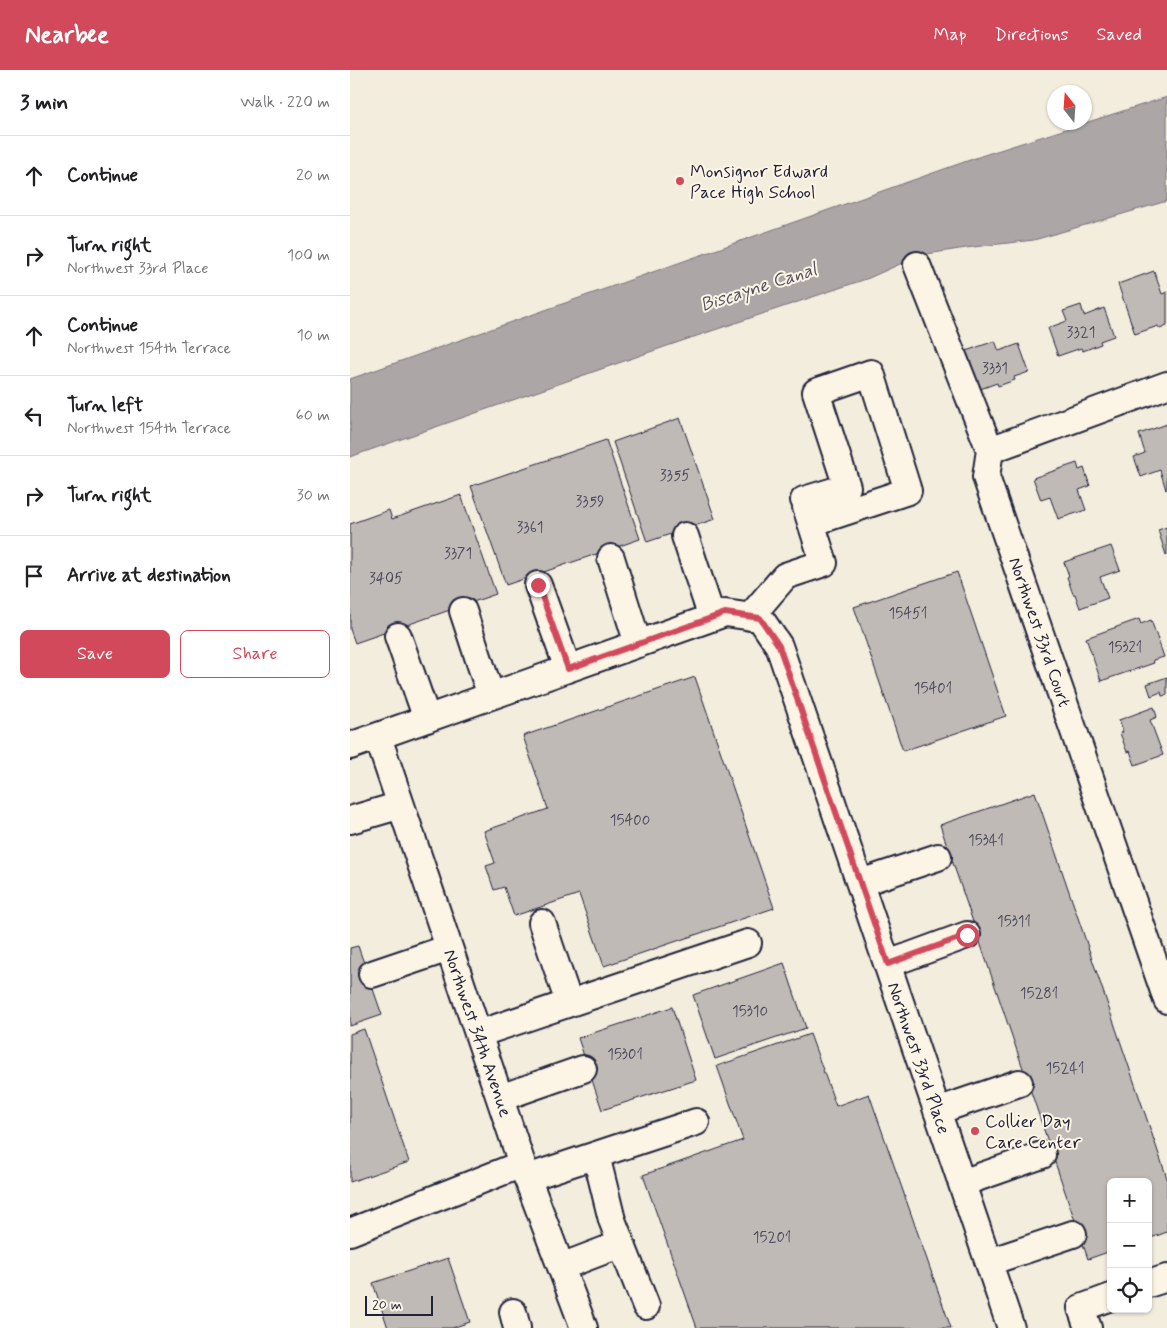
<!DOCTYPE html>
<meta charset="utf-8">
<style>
:root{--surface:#fff;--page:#f6f6f6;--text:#202124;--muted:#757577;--line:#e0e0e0;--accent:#d1495b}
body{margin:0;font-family:Mynerve,sans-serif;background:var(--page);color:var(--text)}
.controls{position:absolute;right:15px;bottom:15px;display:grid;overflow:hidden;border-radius:8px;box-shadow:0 1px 4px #0004}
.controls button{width:45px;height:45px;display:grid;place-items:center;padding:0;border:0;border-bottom:1px solid var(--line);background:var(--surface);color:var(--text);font:25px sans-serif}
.compass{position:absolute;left:697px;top:15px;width:45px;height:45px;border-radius:50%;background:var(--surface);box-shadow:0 1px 4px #0004;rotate:343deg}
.scale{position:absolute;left:15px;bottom:12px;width:68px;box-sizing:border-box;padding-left:5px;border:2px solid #22223b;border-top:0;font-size:14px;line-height:18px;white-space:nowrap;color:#22223b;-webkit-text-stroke:4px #fcf5e5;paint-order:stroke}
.stop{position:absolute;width:15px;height:15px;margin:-11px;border:4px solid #d1495b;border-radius:50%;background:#fff}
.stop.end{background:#d1495b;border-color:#fff;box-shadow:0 1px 5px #0008}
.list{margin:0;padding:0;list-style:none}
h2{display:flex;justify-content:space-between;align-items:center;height:65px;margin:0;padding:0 20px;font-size:21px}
h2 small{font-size:16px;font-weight:400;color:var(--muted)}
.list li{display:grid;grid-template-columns:32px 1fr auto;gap:15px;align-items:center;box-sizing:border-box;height:80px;padding:0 20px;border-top:1px solid var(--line)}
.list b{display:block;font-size:19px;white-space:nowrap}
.list p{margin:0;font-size:16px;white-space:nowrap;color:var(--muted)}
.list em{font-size:16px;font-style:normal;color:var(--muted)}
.actions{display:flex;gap:10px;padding:15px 20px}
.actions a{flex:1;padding:11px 0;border:1px solid var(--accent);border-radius:8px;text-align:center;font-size:18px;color:var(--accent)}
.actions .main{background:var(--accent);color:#fff}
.icon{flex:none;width:28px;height:28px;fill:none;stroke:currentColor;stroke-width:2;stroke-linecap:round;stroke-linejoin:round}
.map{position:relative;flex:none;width:817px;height:1258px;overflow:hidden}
header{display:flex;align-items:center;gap:30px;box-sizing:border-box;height:70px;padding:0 25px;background:var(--accent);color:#fff}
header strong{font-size:24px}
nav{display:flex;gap:28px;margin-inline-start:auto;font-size:18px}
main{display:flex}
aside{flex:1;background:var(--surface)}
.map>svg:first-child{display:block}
.water{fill:#aca7a6;stroke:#75727b}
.building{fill:#bfbab6;stroke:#22223b}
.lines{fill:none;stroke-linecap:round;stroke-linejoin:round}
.minor-casing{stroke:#22223b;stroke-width:30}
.minor{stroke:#fcf5e5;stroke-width:26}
.route{stroke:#d1495b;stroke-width:6}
.poi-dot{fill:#d1495b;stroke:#fcf5e5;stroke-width:2}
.labels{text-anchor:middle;stroke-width:4;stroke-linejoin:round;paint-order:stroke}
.number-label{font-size:15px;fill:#49485a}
.poi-label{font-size:18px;fill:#22223b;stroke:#fcf5e5;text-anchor:start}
.street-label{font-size:18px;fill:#22223b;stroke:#fcf5e5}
.water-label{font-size:19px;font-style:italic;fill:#525160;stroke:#fcf5e5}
</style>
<header>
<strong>Nearbee</strong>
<nav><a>Map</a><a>Directions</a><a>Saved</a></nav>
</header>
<main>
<aside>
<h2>3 min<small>Walk · 220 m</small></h2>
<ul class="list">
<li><svg class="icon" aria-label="ahead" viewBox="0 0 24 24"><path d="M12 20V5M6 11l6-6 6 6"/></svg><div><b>Continue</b></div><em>20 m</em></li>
<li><svg class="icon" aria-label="right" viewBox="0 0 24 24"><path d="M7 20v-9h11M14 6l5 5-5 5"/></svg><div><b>Turn right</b><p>Northwest 33rd Place</p></div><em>100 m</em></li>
<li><svg class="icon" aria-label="ahead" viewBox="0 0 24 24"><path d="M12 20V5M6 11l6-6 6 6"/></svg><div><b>Continue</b><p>Northwest 154th Terrace</p></div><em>10 m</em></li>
<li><svg class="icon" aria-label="left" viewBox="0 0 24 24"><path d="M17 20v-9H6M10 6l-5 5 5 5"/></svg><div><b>Turn left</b><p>Northwest 154th Terrace</p></div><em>60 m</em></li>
<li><svg class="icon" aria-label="right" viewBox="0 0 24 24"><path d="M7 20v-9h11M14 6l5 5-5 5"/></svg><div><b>Turn right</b></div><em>30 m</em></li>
<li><svg class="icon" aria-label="arrive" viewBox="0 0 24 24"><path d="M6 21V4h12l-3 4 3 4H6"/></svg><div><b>Arrive at destination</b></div></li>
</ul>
<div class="actions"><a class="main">Save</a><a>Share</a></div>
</aside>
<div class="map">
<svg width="817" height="1258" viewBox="0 0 817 1258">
<rect width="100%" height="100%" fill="#f3edde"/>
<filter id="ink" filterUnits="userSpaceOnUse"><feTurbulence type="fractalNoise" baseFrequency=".02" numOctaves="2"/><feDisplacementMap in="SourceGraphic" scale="10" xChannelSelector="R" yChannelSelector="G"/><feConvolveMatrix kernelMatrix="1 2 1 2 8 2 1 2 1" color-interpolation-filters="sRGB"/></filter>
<g filter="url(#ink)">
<path class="water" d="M817,27V131L684,170L623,177L570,185L519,208L320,275L0,387V309L634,85Z"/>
<path class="building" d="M804,201L812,224L817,222V256L810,259L808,256L785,264L768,214Z
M731,235L734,246L754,238L764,266L750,271L751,274L733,281L731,278L708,286L698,258L717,251L713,241Z
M645,271L649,281L669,274L679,302L664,307L665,310L648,316L647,313L622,322L610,283Z
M330,348L365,449L297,472L263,372Z
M817,354V419L816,420L810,400L791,407L784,387L795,383L789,364Z
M256,370L290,469L156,515L121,416Z
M727,393L729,400L734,398L740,416L729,420L736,440L708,449L700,427L691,430L683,408Z
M111,425L146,524L5,573L0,559V454L39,440L42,449Z
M817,457V485H816L808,460Z
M761,476L770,500L750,507L758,528L730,538L725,524H723L717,507L719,506L714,492Z
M607,502L656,646L553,681L504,537Z
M789,549L791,554L801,550L814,587L803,590L804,593L751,611L736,568Z
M345,607L424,838L254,896L229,824L164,846L154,817L144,820L136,796L145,793L134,761L198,739L173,666Z
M817,607V625L812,626L811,622L801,626L797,614Z
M804,637L807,647L800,650L813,685L785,695L780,681L777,682L770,663L773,662L769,650Z
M685,722L817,1108V1162L798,1169V1112H761V1181L738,1189L590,755Z
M8,876L32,945L0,956V878Z
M434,893L456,958L365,989L343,925Z
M322,937L346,1010L252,1040L228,968Z
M14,959L59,1092L0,1112V964Z
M460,964L486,1036L519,1024L601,1258H347L293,1105L393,1070L367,996Z
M98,1188L120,1252L102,1258H38L23,1213Z"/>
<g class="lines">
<g class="minor-casing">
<path id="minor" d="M567,195L640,380L636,407L817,930
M640,380L817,315
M454,430L497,417L466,322L521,303L558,421L461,453
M335,466L362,548
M261,488L288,574
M188,515L218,599
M113,541L141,626
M400,547L435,506L474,493L456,437
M48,566L77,649
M28,667L172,1094L234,1258
M0,676L375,543L410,548L429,576L661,1258
M0,750L51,735
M510,813L588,787
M192,853L219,933
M538,894L617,865
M22,904L99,878
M128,964L398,873
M150,1028L233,999
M587,1041L669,1013
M177,1108L246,1085
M612,1113L692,1085
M0,1162L172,1094
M639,1192L723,1164
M211,1197L271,1174
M798,1214L817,1208
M296,1236L262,1150L246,1085L346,1052
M163,1242L167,1258
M738,1258L731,1238L761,1227"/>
</g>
<use href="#minor" class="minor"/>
</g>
</g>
<g class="lines" filter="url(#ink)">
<path class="route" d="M188,515L218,599L375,543L410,548L429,576L538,894L617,865"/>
</g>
<g class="poi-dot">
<circle cx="330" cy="111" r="5"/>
<circle cx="625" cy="1061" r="5"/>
</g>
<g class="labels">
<g class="number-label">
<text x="731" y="267">3321</text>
<text x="645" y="303">3331</text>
<text x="325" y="410">3355</text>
<text x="240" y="436">3359</text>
<text x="180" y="462">3361</text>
<text x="108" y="488">3371</text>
<text x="36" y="513">3405</text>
<text x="558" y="548">15451</text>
<text x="775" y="582">15321</text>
<text x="583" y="623">15401</text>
<text x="280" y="755">15400</text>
<text x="636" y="775">15341</text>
<text x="664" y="856">15311</text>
<text x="689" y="928">15281</text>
<text x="400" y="946">15310</text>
<text x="275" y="989">15301</text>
<text x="715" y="1003">15241</text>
<text x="422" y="1172">15201</text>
</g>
<g class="poi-label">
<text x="340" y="107">Monsignor Edward<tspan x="340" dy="21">Pace High School</tspan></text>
<text x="635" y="1057">Collier Day<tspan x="635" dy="21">Care Center</tspan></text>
</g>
<g class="street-label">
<text transform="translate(690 562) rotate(71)" y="6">Northwest 33rd Court</text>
<text transform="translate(128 963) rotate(71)" y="6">Northwest 34th Avenue</text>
<text transform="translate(569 988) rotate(71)" y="6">Northwest 33rd Place</text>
</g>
<g class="water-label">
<text transform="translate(408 216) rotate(-18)" y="7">Biscayne Canal</text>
</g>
</g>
</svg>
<div class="controls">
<button>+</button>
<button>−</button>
<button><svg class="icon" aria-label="locate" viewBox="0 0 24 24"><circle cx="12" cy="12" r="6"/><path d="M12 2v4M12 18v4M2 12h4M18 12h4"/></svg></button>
</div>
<svg class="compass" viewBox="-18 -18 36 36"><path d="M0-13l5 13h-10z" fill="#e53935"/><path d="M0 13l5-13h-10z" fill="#757577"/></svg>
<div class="scale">20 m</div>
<div class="stop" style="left:617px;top:865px"></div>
<div class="stop end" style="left:188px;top:515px"></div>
</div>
</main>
